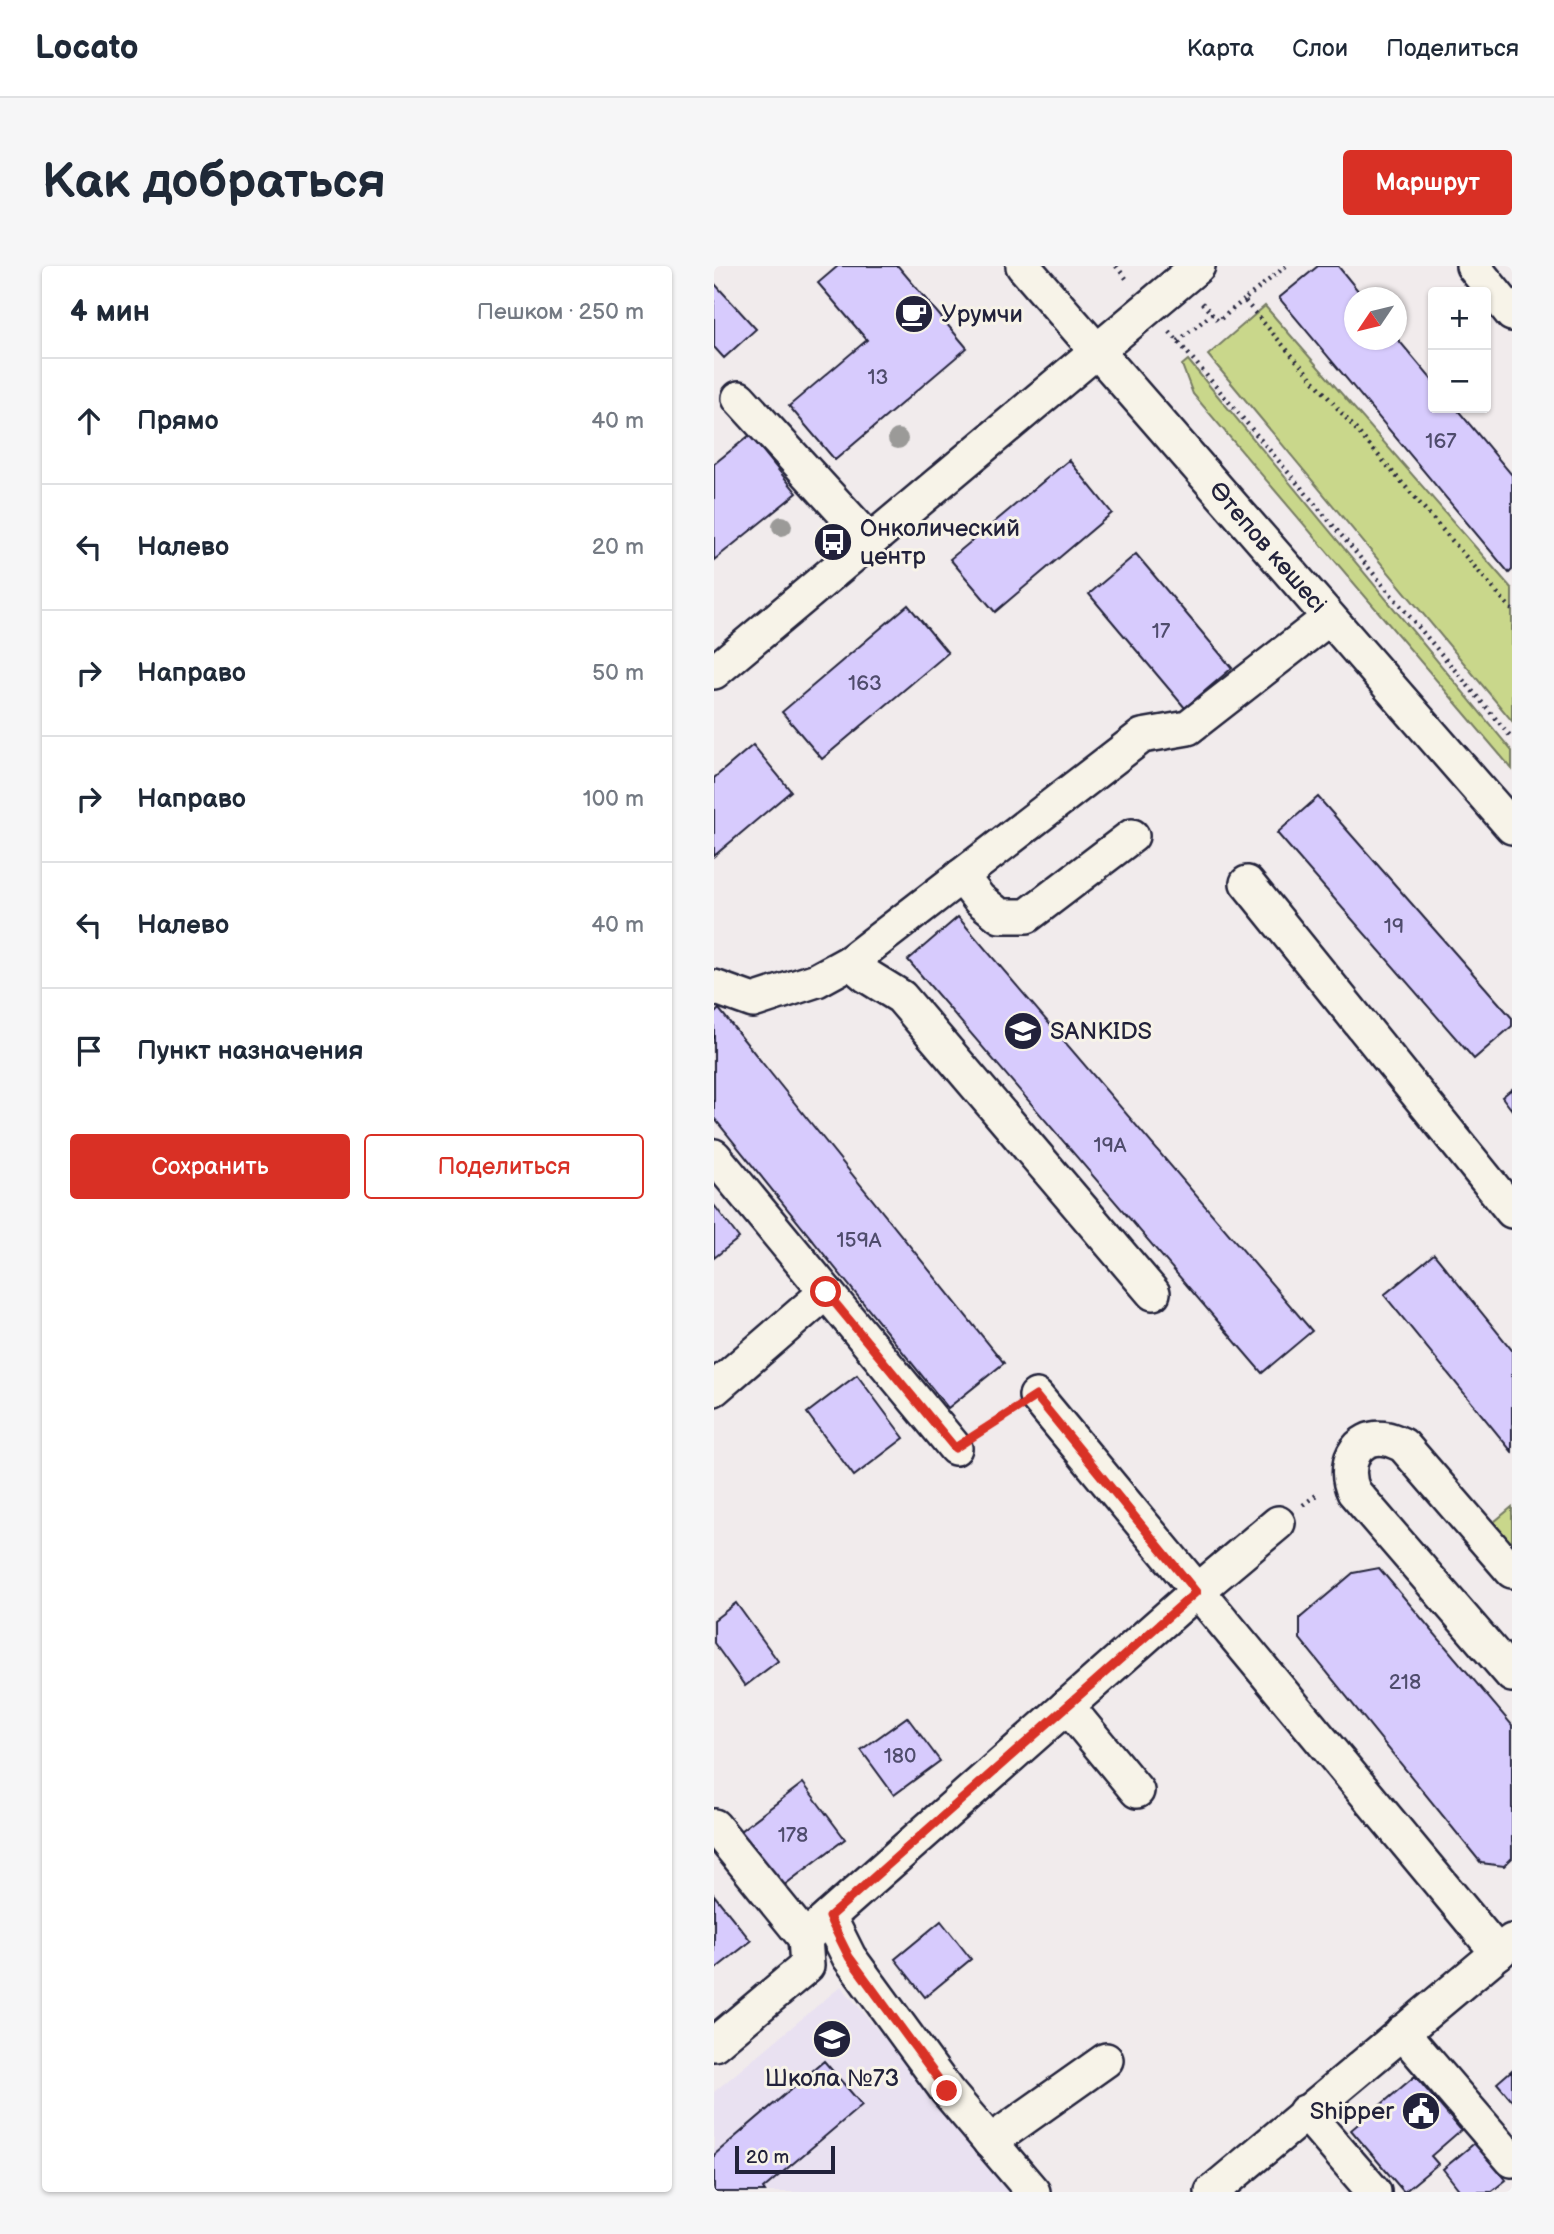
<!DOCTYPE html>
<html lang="ru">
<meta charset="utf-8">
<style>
:root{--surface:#fff;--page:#f6f6f7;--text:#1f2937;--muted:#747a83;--line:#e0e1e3;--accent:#d93025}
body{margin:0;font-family:"Balsamiq Sans",sans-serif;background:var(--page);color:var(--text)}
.controls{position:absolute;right:21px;top:21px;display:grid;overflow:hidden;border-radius:7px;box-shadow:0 2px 5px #0004}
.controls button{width:63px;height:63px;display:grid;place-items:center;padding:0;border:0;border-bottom:2px solid var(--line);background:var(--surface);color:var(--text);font:35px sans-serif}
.compass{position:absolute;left:630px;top:21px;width:63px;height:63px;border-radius:50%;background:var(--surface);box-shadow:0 2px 5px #0004;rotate:235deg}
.scale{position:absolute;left:21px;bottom:18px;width:100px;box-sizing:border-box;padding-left:7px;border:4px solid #22223b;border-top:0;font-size:19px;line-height:24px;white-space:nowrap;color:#22223b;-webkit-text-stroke:5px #f7f3e8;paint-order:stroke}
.stop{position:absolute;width:21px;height:21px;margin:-16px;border:5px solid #d93025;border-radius:50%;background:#fff}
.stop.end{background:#d93025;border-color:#fff;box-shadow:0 2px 7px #0008}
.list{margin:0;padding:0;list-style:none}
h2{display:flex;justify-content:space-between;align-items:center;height:91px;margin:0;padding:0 28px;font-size:30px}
h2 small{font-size:23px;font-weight:400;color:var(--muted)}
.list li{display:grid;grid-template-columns:46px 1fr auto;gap:21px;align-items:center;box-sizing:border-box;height:126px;padding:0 28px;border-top:2px solid var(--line)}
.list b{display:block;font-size:26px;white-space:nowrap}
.list em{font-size:23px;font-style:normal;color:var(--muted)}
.actions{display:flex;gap:14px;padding:21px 28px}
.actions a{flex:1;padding:16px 0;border:2px solid var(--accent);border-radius:7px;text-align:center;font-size:24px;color:var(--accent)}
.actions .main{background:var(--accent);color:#fff}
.icon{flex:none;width:38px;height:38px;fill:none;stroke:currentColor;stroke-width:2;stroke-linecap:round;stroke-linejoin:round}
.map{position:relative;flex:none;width:798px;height:1926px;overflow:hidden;border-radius:7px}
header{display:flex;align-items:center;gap:42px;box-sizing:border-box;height:98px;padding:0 35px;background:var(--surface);border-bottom:2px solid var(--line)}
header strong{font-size:33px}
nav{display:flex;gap:38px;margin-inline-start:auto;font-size:24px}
.intro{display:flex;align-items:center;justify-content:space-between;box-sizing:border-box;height:168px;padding:0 42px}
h1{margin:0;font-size:49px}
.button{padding:18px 32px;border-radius:7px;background:var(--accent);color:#fff;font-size:24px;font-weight:700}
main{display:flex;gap:42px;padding:0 42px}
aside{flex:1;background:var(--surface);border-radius:7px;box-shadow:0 2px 5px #0004}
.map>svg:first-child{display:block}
.built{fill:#e9e1f1}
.green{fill:#c9d78b;stroke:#767c63;stroke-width:2}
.building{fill:#d7cbfd;stroke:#22223b;stroke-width:2}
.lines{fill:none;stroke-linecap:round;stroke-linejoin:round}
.minor-casing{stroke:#22223b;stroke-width:38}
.path{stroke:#22223b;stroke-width:4.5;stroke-dasharray:2 5;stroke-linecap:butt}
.minor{stroke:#f7f3e8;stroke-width:33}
.tree{fill:#9b9a98}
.route{stroke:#d93025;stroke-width:9}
.labels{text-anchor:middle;stroke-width:6;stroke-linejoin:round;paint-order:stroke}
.number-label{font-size:21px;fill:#4f4c6c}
.poi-label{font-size:24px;fill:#22223b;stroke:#f7f3e8;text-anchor:start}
.street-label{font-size:24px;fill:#22223b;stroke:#f7f3e8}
</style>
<header>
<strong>Locato</strong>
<nav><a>Карта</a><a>Слои</a><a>Поделиться</a></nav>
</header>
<div class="intro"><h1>Как добраться</h1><a class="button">Маршрут</a></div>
<main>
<aside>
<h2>4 мин<small>Пешком · 250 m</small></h2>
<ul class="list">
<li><svg class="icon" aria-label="ahead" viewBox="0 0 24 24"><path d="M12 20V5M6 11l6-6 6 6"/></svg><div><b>Прямо</b></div><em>40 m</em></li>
<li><svg class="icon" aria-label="left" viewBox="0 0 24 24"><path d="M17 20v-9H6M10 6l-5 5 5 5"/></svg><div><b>Налево</b></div><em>20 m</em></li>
<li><svg class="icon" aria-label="right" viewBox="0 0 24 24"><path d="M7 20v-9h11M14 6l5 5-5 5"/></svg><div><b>Направо</b></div><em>50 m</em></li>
<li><svg class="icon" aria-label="right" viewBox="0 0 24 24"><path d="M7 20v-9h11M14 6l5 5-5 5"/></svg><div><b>Направо</b></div><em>100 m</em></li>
<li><svg class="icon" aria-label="left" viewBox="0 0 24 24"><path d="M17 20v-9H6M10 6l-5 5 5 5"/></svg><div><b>Налево</b></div><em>40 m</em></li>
<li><svg class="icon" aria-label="arrive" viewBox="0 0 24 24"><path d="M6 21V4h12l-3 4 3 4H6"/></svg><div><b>Пункт назначения</b></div></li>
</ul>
<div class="actions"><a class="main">Сохранить</a><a>Поделиться</a></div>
</aside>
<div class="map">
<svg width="798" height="1926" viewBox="0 0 798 1926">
<rect width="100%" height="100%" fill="#f1ebec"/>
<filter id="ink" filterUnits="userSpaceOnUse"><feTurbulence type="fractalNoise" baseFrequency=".0143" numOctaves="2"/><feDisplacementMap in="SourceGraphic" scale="14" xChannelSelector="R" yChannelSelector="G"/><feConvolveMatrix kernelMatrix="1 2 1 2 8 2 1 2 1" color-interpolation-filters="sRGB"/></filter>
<g filter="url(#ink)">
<path class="built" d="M127,1720L300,1926H0V1826Z"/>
<path class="green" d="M551,40L798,323V455L494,89Z
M474,94L798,485V503L479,128L468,99Z
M798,1241V1302L768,1266Z"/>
<path class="building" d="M124,0H184L253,82L121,194L75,140L153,74L104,17Z
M604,0H624L650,32H640V74H682V71L719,115V142H742L798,209V304L795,307L565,32Z
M0,17L42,63L10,92L0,81Z
M36,169L83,227L0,294V198Z
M355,194L398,247L281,346L236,293Z
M422,288L518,402L471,442L375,328Z
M194,339L234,387L108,493L68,446Z
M39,479L77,525L0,590V512Z
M604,531L798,752V760L760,793L563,567Z
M244,651L598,1065L548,1107L194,694Z
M5,743L290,1097L234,1142L0,852V748Z
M798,823V844L788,831Z
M0,939L25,972L0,992Z
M720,988L798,1084V1186L670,1029Z
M143,1109L190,1172L140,1210L93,1147Z
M665,1302L798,1459V1592L790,1600L767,1597L586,1373V1352L639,1307Z
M22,1337L64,1395L31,1420L0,1377V1354Z
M193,1451L226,1495L180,1529L147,1484Z
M89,1517L131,1573L69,1620L26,1565Z
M0,1629L37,1675L0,1704Z
M227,1655L257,1693L211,1731L181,1693Z
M110,1795L148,1839L49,1923L51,1926H0V1889Z
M798,1804V1835L783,1817Z
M701,1810L747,1864L717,1890L724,1898L690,1926L637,1864Z
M762,1876L792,1914L777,1926H747L729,1903Z"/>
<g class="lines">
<g class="minor-casing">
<g id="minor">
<path id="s1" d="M309,0L798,561"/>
<path d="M759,0L798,48"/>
<path d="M25,132L156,275"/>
<path d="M0,406L484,0"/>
<path d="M247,610L265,633L286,650H313L418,570"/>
<path d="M533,617L798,945"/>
<path d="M136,696L153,710L187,731L439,1027"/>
<path d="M0,721L39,735L103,714L136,696L428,470L474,462L615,352"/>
<path d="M0,890L241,1182"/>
<path d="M0,1123L112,1026"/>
<path d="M322,1130L784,1687"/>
<path d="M798,1305L689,1179C684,1177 678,1174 673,1173C640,1167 628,1202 640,1226L798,1409"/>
<path d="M353,1440L423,1525"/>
<path d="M0,1560L91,1672L93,1700L0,1778"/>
<path d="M115,1651L135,1691L233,1825L319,1926"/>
<path d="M91,1672L482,1326L564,1257"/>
<path d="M688,1766L798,1894"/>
<path d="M591,1846L660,1926"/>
<path d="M276,1876L392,1794"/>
<path d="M498,1926L798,1675"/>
</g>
</g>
<path class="path" d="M402,0L415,16
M572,0L530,34L798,344
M488,37L504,55L530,34
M456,66L798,472
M464,75L498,48
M268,1165L296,1147
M589,1239L605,1227"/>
<use href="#minor" class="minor"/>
</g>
<g class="tree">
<circle cx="184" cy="173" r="10"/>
<circle cx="68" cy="260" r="10"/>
</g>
</g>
<g class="lines" filter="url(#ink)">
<path class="route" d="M112,1026L241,1182L322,1130L482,1326L115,1651L135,1691L233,1825"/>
</g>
<defs>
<g id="cafe-disc" transform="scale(2.0125)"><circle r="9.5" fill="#22223b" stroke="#f7f3e8"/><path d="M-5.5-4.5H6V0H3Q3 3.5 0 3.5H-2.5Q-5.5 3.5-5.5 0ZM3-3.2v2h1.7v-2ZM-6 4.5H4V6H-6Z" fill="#fff"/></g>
<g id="bus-disc" transform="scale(2.0125)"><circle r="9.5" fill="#22223b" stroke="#f7f3e8"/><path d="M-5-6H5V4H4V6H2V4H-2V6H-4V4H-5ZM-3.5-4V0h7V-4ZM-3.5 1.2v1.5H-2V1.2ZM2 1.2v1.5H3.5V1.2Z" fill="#fff"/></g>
<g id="school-disc" transform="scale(2.0125)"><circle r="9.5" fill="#22223b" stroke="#f7f3e8"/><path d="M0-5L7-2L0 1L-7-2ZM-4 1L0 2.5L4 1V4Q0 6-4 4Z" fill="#fff"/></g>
<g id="civic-disc" transform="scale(2.0125)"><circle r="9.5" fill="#22223b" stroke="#f7f3e8"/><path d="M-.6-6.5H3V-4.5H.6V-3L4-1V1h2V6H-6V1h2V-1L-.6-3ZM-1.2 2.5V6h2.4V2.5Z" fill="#fff"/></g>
</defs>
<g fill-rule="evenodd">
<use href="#cafe-disc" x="200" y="48"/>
<use href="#bus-disc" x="119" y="276"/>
<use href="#school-disc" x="309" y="765"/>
<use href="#school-disc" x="118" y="1773"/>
<use href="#civic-disc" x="707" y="1845"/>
</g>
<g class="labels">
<g class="number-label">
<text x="164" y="118">13</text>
<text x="727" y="182">167</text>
<text x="447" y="372">17</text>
<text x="151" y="424">163</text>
<text x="680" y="667">19</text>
<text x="396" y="886">19А</text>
<text x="145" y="981">159А</text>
<text x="691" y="1423">218</text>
<text x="186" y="1497">180</text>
<text x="79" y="1576">178</text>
</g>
<g class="poi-label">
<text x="227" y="56">Урумчи</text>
<text x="146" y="270">Онколический<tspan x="146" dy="28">центр</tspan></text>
<text x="336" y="773">SANKIDS</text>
<text x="118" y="1820" text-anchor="middle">Школа №73</text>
<text x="680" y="1853" text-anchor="end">Shipper</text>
</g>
<g class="street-label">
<text dy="8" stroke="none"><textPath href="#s1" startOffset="373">Өтепов көшесі</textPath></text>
</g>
</g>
</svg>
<div class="controls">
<button>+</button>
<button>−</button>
</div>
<svg class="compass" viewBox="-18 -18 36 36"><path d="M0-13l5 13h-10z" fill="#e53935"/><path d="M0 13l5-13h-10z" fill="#747a83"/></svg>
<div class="scale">20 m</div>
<div class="stop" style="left:112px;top:1026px"></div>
<div class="stop end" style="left:233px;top:1825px"></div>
</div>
</main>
